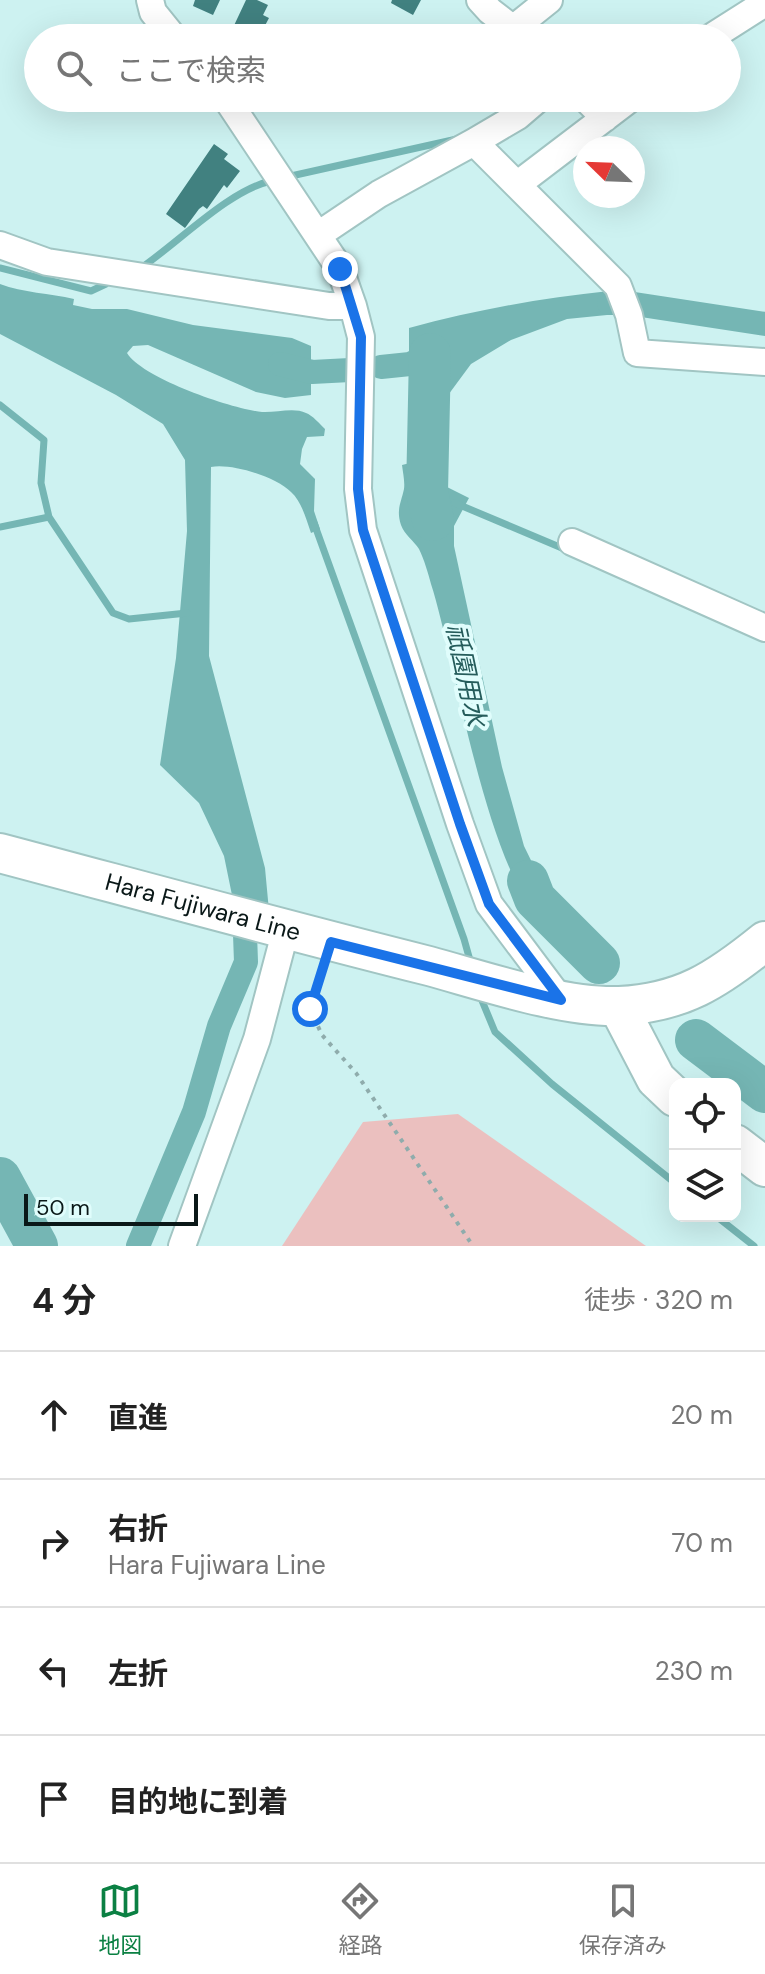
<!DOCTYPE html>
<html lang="ja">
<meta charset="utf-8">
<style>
:root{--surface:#fff;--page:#f6f6f6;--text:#222;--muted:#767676;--line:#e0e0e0;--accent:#0b8043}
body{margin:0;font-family:"DM Sans","Noto Sans JP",sans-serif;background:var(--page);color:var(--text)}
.controls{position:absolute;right:24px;bottom:24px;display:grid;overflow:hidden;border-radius:16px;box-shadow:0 8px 32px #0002}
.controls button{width:72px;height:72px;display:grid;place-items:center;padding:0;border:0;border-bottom:2px solid var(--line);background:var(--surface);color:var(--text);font:40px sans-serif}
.compass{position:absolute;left:573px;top:136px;width:72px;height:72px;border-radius:50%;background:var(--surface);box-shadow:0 8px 32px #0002;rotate:293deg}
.scale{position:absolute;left:24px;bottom:20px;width:174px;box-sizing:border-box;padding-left:8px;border:4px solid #0a1818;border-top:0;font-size:22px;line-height:28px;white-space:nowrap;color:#0a1818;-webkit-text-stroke:6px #e0fdfc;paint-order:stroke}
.stop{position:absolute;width:24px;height:24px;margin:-18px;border:6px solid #1a73e8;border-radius:50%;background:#fff}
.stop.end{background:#1a73e8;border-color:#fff;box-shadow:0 2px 8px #0008}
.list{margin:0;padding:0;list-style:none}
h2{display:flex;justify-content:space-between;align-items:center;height:104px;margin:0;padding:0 32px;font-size:34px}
h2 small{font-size:26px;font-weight:400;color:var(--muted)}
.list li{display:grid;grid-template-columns:52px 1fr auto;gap:24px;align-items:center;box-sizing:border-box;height:128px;padding:0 32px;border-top:2px solid var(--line)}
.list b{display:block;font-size:30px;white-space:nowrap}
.list p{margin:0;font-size:26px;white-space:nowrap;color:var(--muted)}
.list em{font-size:26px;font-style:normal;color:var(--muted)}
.icon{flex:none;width:44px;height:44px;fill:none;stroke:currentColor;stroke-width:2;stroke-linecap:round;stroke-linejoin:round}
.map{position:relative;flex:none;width:765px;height:1246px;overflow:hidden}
.search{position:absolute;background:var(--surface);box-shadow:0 8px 32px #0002;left:24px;right:24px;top:24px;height:88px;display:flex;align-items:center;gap:20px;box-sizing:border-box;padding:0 28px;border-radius:44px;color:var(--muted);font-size:30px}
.sheet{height:616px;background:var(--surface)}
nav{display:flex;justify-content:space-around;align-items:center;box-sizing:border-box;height:112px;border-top:2px solid var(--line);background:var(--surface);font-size:22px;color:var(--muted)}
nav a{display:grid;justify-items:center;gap:4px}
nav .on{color:var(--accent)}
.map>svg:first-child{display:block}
.green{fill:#ebc0bf}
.water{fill:#75b6b4}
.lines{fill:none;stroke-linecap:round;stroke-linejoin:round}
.stream{stroke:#75b6b4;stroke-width:7}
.canal{stroke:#75b6b4;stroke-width:24}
.river{stroke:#75b6b4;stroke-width:42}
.building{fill:#418180}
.street-casing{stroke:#a1c5c3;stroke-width:30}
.secondary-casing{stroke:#a1c5c3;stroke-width:42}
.path{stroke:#8facac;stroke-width:4;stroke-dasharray:4 6;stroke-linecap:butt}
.street{stroke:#fff;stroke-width:26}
.secondary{stroke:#fff;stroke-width:38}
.route{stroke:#1a73e8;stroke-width:10}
.labels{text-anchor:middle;stroke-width:8;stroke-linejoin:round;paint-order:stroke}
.street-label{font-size:24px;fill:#0a1818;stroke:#e0fdfc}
.water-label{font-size:26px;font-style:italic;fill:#255c5b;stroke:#e0fdfc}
</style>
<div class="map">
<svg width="765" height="1246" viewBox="0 0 765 1246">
<rect width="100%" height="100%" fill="#cdf2f1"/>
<path class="green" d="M458,1114L646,1246H282L363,1122Z"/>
<path class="water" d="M0,284C23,293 50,293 74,299L73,305L92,309H127L193,325L292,338L311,346V395L285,398L256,392L148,345L133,346L127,353C142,378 232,409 262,412C275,413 294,407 306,413C312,415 320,424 325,429L324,436L307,437L302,449L300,464L315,479L314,511L320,529L311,533C306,519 302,502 291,492C276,477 232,463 211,467L209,656L265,868L269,911L233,900L224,856L199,803L160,765L176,658L187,531L185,460L163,424L116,395L0,334Z
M609,291L617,314L567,319L511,340L471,364L440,406L409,403V328C476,310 541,298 609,291Z
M414,462L433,466L445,486L469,498L454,526V546L502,767L524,846L545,889L575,915L554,931C489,892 456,661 431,584C428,573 424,559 419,549C414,541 404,534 401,525C396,510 401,503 404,489C405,482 403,473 402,465Z"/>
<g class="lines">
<path class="stream" d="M291,176L457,139
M145,265C181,240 230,190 271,181
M0,268L91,291L106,284
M0,405L44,440L41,483L49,517
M455,503L569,551
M314,523L464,939L471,964
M0,527L49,517L113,613L129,619L187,613
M478,991L495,1032L552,1084L675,1183
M716,1216L754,1246"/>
<path class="canal" d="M609,303H628L765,324
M280,364L312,372L350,370
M381,367L410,364L438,350
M138,1246L194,1112L219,1026L246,962L244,906"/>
<path class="river" d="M430,354L427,492L433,520
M528,881L535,899L599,963
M696,1040L765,1092
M0,1178L37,1246"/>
</g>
<path class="building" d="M195,0H220L213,15L193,6Z
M246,0H257L268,5L263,15L269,18L260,35L254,32L251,38H238L230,34Z
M392,0H421L413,15L391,3Z
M387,26L400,35L398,38H390L382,32Z
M214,144L228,154L224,159L240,171L227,188L224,185L207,209L203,206L199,209L185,228L166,214Z"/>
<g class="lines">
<g class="street-casing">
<path id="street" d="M150,0L153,12L174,38
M480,0L490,11L525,38
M514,28L549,0
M710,38L765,3
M226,98L340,269L353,306L361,337L358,489L363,530L460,824L489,904L561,1000
M585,98L605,118
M474,142L518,116L539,98
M518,184L631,98
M318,235L379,194L474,142L618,286L629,315L637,353L765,362
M0,245L47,262L329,306H353
M572,542L765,628
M182,1246L257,1039L286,929"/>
</g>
<g class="secondary-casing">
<g id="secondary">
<path id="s1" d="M0,853C143,891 285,930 429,966C484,981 563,1008 619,1006C682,1003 717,980 765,941"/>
<path d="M618,1006L656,1079L675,1097"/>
<path d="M735,1144L765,1167"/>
</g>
</g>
<path class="path" d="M322,970L310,1009L322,1035L356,1073L473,1246"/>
<use href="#street" class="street"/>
<use href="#secondary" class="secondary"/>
</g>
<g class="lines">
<path class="route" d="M310,1009L331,942L561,1000L489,904L460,824L363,530L358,489L361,337L340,269"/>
</g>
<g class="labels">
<g class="street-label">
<text dy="8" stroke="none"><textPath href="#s1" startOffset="210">Hara Fujiwara Line</textPath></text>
</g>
<g class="water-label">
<text transform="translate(466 675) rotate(78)" y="9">祇園用水</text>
</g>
</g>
</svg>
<div class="controls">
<button><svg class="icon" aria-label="locate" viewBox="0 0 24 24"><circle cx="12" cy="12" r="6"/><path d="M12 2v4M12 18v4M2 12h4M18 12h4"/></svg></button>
<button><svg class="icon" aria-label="layers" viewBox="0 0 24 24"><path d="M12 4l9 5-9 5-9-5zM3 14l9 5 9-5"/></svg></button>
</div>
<svg class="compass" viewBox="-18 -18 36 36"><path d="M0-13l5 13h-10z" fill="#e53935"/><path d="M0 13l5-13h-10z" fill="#767676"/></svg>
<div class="scale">50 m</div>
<div class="stop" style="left:310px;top:1009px"></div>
<div class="stop end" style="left:340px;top:269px"></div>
<div class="search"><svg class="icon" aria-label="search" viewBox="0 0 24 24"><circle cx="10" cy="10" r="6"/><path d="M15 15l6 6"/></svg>ここで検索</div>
</div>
<section class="sheet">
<h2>4 分<small>徒歩 · 320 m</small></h2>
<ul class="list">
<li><svg class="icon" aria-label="ahead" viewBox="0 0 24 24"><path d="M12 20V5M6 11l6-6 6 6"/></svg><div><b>直進</b></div><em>20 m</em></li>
<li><svg class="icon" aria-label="right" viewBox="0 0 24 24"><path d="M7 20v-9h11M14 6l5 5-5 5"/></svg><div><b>右折</b><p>Hara Fujiwara Line</p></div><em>70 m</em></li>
<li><svg class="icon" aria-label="left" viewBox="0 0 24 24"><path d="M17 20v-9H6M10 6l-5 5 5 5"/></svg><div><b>左折</b></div><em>230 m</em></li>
<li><svg class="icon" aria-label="arrive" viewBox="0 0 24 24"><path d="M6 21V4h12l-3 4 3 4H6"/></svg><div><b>目的地に到着</b></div></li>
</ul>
</section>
<nav>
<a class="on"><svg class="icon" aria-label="map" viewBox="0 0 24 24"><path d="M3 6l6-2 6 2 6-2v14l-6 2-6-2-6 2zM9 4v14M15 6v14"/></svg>地図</a>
<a><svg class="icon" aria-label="directions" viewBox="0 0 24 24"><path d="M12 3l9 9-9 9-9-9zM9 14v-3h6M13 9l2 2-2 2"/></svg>経路</a>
<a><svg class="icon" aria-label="saved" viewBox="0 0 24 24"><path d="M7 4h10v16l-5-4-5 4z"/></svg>保存済み</a>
</nav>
